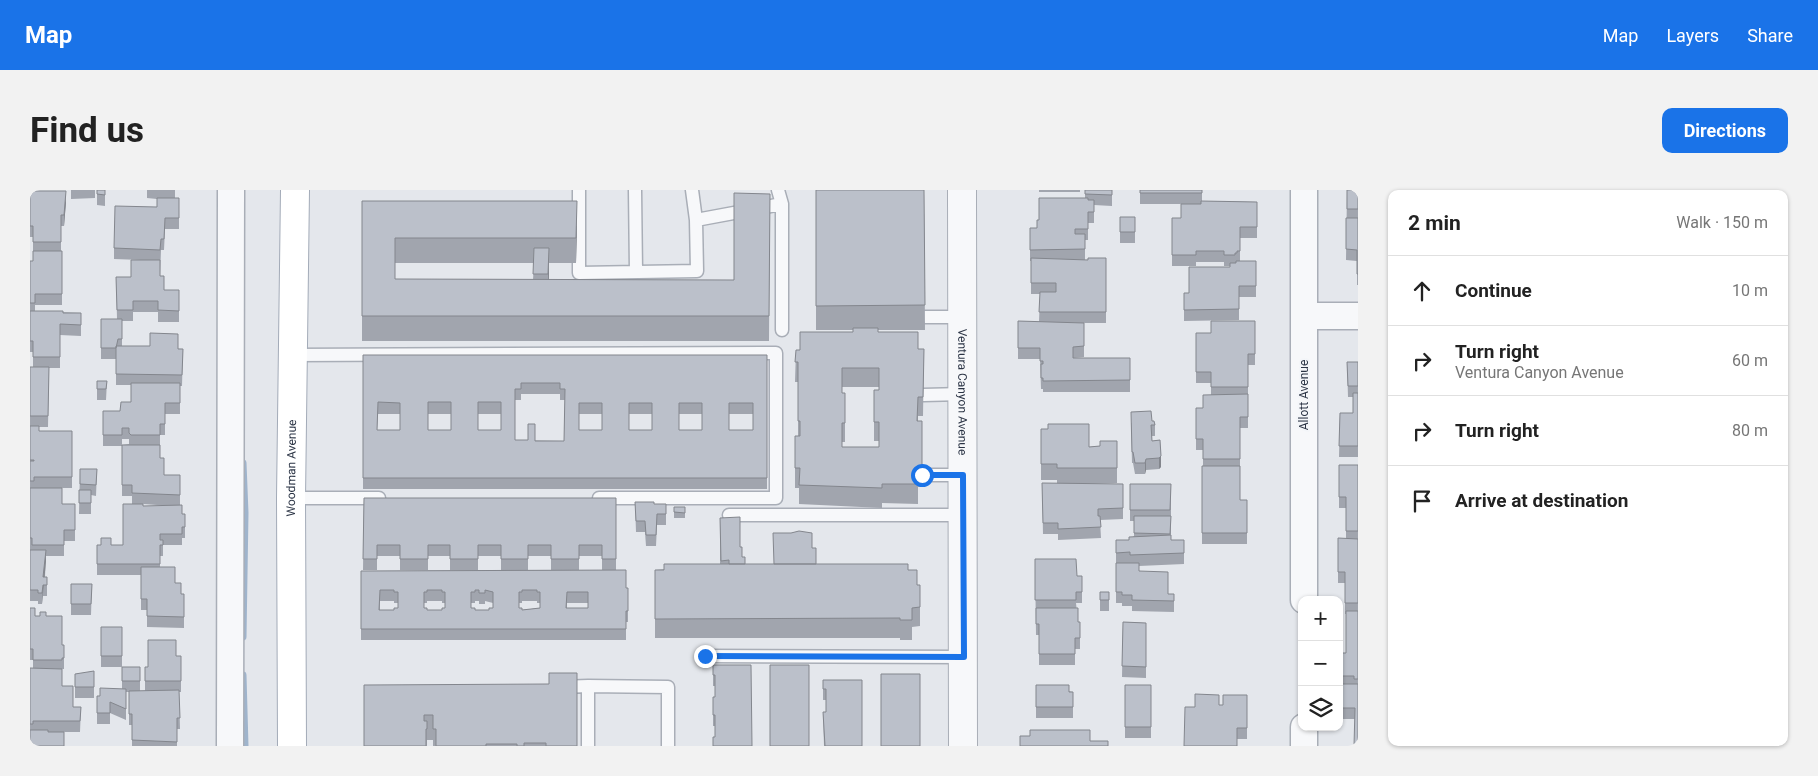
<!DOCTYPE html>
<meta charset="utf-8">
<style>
:root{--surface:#fff;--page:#f2f2f2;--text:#222;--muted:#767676;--line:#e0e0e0;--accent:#1a73e8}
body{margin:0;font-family:Roboto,sans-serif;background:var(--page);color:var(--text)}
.controls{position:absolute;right:15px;bottom:15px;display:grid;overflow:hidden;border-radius:10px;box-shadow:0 1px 4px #0004}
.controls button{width:45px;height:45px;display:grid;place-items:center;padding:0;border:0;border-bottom:1px solid var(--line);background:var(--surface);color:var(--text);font:25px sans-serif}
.stop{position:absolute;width:15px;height:15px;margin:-11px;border:4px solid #1a73e8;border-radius:50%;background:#fff}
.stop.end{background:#1a73e8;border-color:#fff;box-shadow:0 1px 5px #0008}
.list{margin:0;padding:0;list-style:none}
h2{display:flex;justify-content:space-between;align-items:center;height:65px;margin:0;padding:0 20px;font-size:21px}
h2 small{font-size:16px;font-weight:400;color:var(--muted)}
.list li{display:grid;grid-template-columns:32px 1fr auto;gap:15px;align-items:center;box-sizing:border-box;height:70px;padding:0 20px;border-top:1px solid var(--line)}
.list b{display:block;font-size:19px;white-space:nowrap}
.list p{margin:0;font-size:16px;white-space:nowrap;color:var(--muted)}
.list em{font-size:16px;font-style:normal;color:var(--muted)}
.icon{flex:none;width:28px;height:28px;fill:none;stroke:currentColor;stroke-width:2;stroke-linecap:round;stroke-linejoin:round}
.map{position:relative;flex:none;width:1328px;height:556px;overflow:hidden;border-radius:10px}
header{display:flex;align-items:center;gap:30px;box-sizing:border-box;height:70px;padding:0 25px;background:var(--accent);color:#fff}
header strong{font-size:24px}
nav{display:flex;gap:28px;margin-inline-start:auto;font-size:18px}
.intro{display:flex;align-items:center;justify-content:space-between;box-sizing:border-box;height:120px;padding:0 30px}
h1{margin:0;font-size:35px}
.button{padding:12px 22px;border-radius:10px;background:var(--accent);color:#fff;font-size:18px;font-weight:700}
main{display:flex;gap:30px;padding:0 30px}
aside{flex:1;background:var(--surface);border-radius:10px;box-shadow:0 1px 4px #0004}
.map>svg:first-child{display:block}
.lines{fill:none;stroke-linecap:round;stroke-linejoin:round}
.stream{stroke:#9fb4cc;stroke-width:7}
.service-casing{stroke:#a9aeb7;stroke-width:15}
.minor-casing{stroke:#a9aeb7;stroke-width:29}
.tertiary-casing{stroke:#a9aeb7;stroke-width:30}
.primary-casing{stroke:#a3abb8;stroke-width:30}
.service{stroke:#f7f8fa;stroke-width:12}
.minor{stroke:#f7f8fa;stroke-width:26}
.tertiary{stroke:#f7f8fa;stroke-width:28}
.primary{stroke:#fff;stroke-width:28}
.wall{fill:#a1a5ae;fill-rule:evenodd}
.shaded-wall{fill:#83868d}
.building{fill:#bbc0ca;stroke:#83868d;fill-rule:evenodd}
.route{stroke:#1a73e8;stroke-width:6}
.labels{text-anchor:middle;stroke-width:4;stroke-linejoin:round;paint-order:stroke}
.street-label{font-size:12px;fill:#2b3445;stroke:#f4f6f9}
</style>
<header>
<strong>Map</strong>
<nav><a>Map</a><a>Layers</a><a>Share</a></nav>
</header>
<div class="intro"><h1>Find us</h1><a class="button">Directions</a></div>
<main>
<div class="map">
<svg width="1328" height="556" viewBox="0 0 1328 556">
<rect width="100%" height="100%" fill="#e4e7ec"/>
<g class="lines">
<path class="stream" d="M213,447L215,323L213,273
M213,485L215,556"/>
<g class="service-casing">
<path id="service" d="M549,0V83L667,81L666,30L662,0
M605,0L606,82
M666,30L752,14L748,0
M895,127H932
M752,140V14
M262,165L746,163V308H569
M893,205L933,204
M892,285H933
M261,308H349
M699,325H933
M675,466L934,467
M531,497L558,496
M558,556V496L638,497V556"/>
</g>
<g class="minor-casing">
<path id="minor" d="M1274,126H1328
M1274,410V0
M200,556L201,0
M1274,556V537"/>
</g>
<g class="tertiary-casing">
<g id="tertiary">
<path id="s1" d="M932,0L933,556"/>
</g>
</g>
<g class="primary-casing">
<g id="primary">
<path id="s2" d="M262,556L261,308L265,0"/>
</g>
</g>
<use href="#service" class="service"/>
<use href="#minor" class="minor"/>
<use href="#tertiary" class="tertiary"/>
<use href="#primary" class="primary"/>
</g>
<path class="wall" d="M41,0H65V8L41,9Z
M67,0H75V16L67,15Z
M117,0H145V8H149V39H135L134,60H131L130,86L134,100H149V132H128V122H103V131H92V156L153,159L152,196H150V224H135V245H130V268L134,285H150V315L152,324H155V348H152V355H133V366H130V377L145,393L151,404H154V438L117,437V420H111V385H67V355H93L102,314V306H92V255L99,254V249H92V256H73V221H90L101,212V195H86V166V169H71V129H87L86,87H101L111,70L84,69V58L127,17V9L117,8ZM113,314L141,316H113Z
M786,0H894L895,140H848V142L888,159H894L893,226H888V231H892V297H888V314L852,313V318L769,314V298H765V278L768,246V192H765L766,160H770L823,142V140H786ZM812,197H849V200H844V251H849V257H812V252H815V203H812Z
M1009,0H1050V2H1009Z
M1055,0H1082V16L1064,15V33H1058V50H1055V70L1076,68V133H1054V167L1043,168H1100V202H1013V199H1011L1010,169H988V131L1009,132L1010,104H1001V71H1000V38H1007L1055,8Z
M1110,0H1172V11L1227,12V48H1210V71H1226V107H1209V130L1154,131V103H1159L1200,77V76H1194V72H1166V76H1142V28H1151V14H1110Z
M1317,0H1328V95H1327V71L1316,70Z
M0,1L36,12L34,36H31V61H32V115H5V121L51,123V146L30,145V178H19L18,237H9V241H42V298H4L32,314H45V351H34V366H16L15,387H17V406H13L12,414H8V411H0V177H3V162H0V71H3V47H0Z
M740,4L739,151H332V11L547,36L546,73H519V90H704ZM365,73H504L503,90L365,89Z
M1090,27H1105V53H1090Z
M1225,131V175H1218V238H1210V310H1217V354H1172V276H1173V260H1166V218H1173L1181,205V193H1166V143H1181Z
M333,165H737V299H333ZM491,204H530V210H535L534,251L485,250V210H491ZM348,224H370V240H347ZM398,224H421V240H398ZM448,224H471V240H448ZM549,224H572V240H549ZM599,224H622V240H599ZM649,224H672V240H649ZM699,224H723V240H699Z
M1317,172H1328V267H1309L1310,223H1323V207H1318Z
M67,191H77L76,210H67Z
M1122,231L1125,235V246H1122V251L1130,250L1131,277L1129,279L1116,280L1115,284H1105L1103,273H1102L1101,233Z
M1011,239H1018L1059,257L1070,256L1087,251V293L1045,294H1093V329L1070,330L1071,348L1028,350V344H1013L1012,293L1027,294V290H1011Z
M1309,275H1328V556L1325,529H1309V463H1316V424H1315V393H1308V348L1316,349V318H1309Z
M50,279H67L66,306L61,305V324H49Z
M1100,294H1141V350L1154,363V374L1109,376V381L1138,404H1144V422L1102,421V416H1092V413H1086V350H1099L1104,346V331H1100Z
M334,308H586V380L596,398H598V432H596V450H331V381L521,380V366H498V380H471V366H448V380H420V366H398V380H370V366H347V380H333ZM549,366H572V380H549ZM350,411H364V413H368V418L364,420H350ZM397,411H412V413H415V418L412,420H397L394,418V413H397ZM445,411H449V414H455V411L463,413V418L459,420H445L441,418V413H445ZM492,411H507V413H510V418L492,420L489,418V413H492ZM537,413H558V418H537Z
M605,312L624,314L636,324V335H627L626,356H616L615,342H606Z
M644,317H655V328H644Z
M690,328L710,357L712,367L715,374H743L782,358L786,374L878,380L887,395H890V436L882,437V450H870V448H625V380L690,374Z
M1005,369L1047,386H1052V413H1046L1048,432H1050V459H1045V475H1009V445H1006Z
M41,394H62L61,425H41Z
M1070,402H1079V421H1070Z
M0,418L5,426H16L32,455H34V479H32V496L43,517H51L50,542H34L0,556V478H3V470H0Z
M1093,432L1116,433V488L1092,487Z
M71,437H92V477H71Z
M146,466H151V502H149L150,539H147V556H102V535H99V502H96V530L80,523V534H67V506H70L92,499V477H110V501H115V477H118Z
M683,475H721L685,547V536H683V507H685V496H683Z
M45,484L64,497V508H45Z
M793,490L832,556H794L793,522H796V510H793Z
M334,495L547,556H403V550H397V556H334Z
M1006,495L1043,502V528H1006Z
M1095,495H1121V548H1095Z
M1217,505V549H1207L1165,517L1193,515Z"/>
<path class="shaded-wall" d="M36,1V12L34,36V25Z
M547,11V36L546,73V48Z
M519,58V83L518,109V84Z
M1131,266V277L1129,279V268Z
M1116,269V280L1115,284V273Z
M16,360V371L12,414L13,387Z"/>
<path class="building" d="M67,0H75V5L67,4Z
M786,0H894L895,115L786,116Z
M1055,0H1082V5L1055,4Z
M1110,0H1172V3H1110Z
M1317,0H1328V19H1317Z
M0,1H36L34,25H31V52H3V36H0Z
M704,3L740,4L739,126H332V11H547L546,48H365V89L704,90Z
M127,8H149V28H135L134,49H131L130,60L84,58L85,16L127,17Z
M1009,8H1058V10H1064V22H1058V39H1045V44H1055V59L1000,60V38H1007V30H1009Z
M1171,11L1227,12V37H1210V61H1207V63H1205V65H1194V61H1166V65H1142V28H1151V14H1171Z
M1090,27H1105V42H1090Z
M1316,28H1328V84H1327V60L1316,59Z
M504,58H519L518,84H503Z
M3,61H32V104H5V113H0V71H3Z
M1001,68L1058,70V68H1076V122H1009L1010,102H1026V93H1001Z
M101,70H130V86H134V100H149V121L128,120V111H103V120H87L86,87H101Z
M1206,71H1226V96H1209V119L1154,120V103H1159V77H1200V73H1206Z
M0,121H33V123H51V135L30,134V167H3V151H0Z
M71,129H92V149H88L86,158H71Z
M988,131L1054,133V156L1043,157V168H1100V190L1013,191V188H1011V174H1013V171H1010V158H988Z
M1181,131H1225V164H1218V197H1181V182H1166V143H1181Z
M823,138H848V142H888V159H894L893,207H888L887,231H892V278L888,277V294H852V298L769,295L770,278H765V246H770V231H768V172H765L766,160H770V142H823ZM812,178H849V200H844V232H849V257H812V233H815V203H812Z
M120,143L148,144V159H153L152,185L86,184V156H120Z
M333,165H737V288H333ZM491,193H530V199H535L534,251H505V234H498V250H485V199H491ZM348,212L370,213V240H347ZM398,212H421V240H398ZM448,212H471V240H448ZM549,213H572V240H549ZM599,213H622V240H599ZM649,213H672V240H649ZM699,213H723V240H699Z
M1317,172H1328V196H1318Z
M0,177H19L18,226H0Z
M67,191H77L76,199H67Z
M101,193H150V213H135V234H130V245H101L99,243V238H92V245H73V221H90L91,212H101Z
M1323,203H1328V256H1309L1310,223H1323Z
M1218,204V227H1210V269H1173V249H1166V218H1173V205Z
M1121,221L1122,231H1124L1125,235H1121L1122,251L1130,250L1131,266L1129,268L1116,269L1115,273H1105L1103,262H1102L1101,222Z
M1018,234H1059V257L1070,256V251H1087V278H1027V274H1011V239H1018Z
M0,236H9V241H42V287H4V291H0V271H4V270H0Z
M92,255H130V268H134V285H150V305L102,303V295H92Z
M1309,275H1328V341H1316V307H1309Z
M1172,276H1210V310H1217V343H1172Z
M50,279H67L66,295L50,294Z
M1012,293L1093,294V318L1068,319V326H1070L1071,337L1028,339V333H1013Z
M1100,294H1141L1140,320H1100Z
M0,298H32V314H45V340H34V355H2V348H0Z
M49,300H61V313H49Z
M334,308H586V369H572V355H549V369H521V355H498V369H471V355H448V369H420V355H398V369H370V355H347V369H333Z
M605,312H624V314H636V324H627L626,345H616L615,331H606Z
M93,314H113V316L152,315V324H155V337H152V344H130V350H133V355H130V374H67V355H71V348H81V355H93Z
M644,317H655V323L644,322Z
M1104,326H1141L1140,344L1104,343Z
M710,327V357H712V367H715V374H699V370L691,371L690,328Z
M769,341L782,343V358H786V374H744L743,343H761Z
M1141,345V350H1154V363L1100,365V362L1086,363V350H1099V347Z
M1308,348L1328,349V413H1315V382H1308Z
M0,360H16L13,387H17V395H13L12,403H8V400H0Z
M1005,369H1046L1047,386H1052V402H1046V410H1005Z
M1086,373H1109V381L1138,382V404H1144V411L1102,410V405H1092V402H1086Z
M634,374H878V380H887V395H890V417L882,418V430H870V428L625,429V380H634Z
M111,377H145V393H151V404H154V427L117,426V409H111Z
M596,380V398H598V421H596V439H331V381ZM350,400H364V402H368V418H364V420H349ZM397,400H412V402H415V418H412V420H397V418H394V402H397ZM445,400H449V403H455V400L463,402V418H459V420H445V418H441V402H445ZM492,400H507V402H510V418L492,420V418H489V402H492ZM537,402H558V418H536Z
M41,394H62L61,414H41Z
M1070,402H1079V410H1070Z
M0,418H5V426H10V422H16V426H32V455H34V468H32V470H3V459H0Z
M1006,418H1048V432H1050V448H1045V464H1009V434H1006Z
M1316,421H1328V489H1324V486H1309V463H1316Z
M1093,432L1116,433V477L1092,476Z
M71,437H92V466H71Z
M118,450H146V466H151V491H115V477H118Z
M683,475H721L722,556H683V547H685V525H683V507H685V485H683Z
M740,475H779V556H740Z
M92,477H110V491H92Z
M0,478L32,479V496H43V517H51L50,531H3V534H0Z
M64,481V497H45V484Z
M519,483H547V556H516V553H494V556H487V554H456V556H406V539H403V525H394V531H397V539H396V556H334V495L519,494Z
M851,484H890V556H851Z
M793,490H832V556H795L793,522H796V499H793Z
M1309,494H1328V556H1324L1325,518H1309Z
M1006,495H1039V502H1043V517H1006Z
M1095,495H1121V537H1095Z
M70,498L96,499V519L80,512V523H67V506H70Z
M149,500L150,528H147V552L102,550V524H99V501Z
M1165,504L1189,505V515H1193V505H1217V538H1207V556H1154L1155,517H1165Z
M0,540H18V542H34V556H0Z
M1000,540H1060V551H1078V556H990V546H1000Z"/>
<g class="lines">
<path class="route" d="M675,466L934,467L933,285H892"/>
</g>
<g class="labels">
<g class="street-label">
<text dy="4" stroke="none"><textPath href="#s1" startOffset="202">Ventura Canyon Avenue</textPath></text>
<text transform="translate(1274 205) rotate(-90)" y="4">Allott Avenue</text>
<text dy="4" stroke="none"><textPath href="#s2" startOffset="278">Woodman Avenue</textPath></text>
</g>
</g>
</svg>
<div class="controls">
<button>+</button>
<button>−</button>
<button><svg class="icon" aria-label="layers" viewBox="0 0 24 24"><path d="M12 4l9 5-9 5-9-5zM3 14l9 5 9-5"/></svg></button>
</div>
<div class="stop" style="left:892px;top:285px"></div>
<div class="stop end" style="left:675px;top:466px"></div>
</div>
<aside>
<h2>2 min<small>Walk · 150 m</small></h2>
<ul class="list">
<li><svg class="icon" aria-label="ahead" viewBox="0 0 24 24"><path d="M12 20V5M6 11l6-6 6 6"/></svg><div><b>Continue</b></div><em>10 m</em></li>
<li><svg class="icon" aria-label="right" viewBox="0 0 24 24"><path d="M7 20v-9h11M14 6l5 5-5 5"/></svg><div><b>Turn right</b><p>Ventura Canyon Avenue</p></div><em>60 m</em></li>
<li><svg class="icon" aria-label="right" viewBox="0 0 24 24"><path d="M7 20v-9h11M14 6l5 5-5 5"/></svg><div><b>Turn right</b></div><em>80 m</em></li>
<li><svg class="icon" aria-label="arrive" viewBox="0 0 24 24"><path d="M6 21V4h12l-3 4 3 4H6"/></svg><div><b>Arrive at destination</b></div></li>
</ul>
</aside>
</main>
